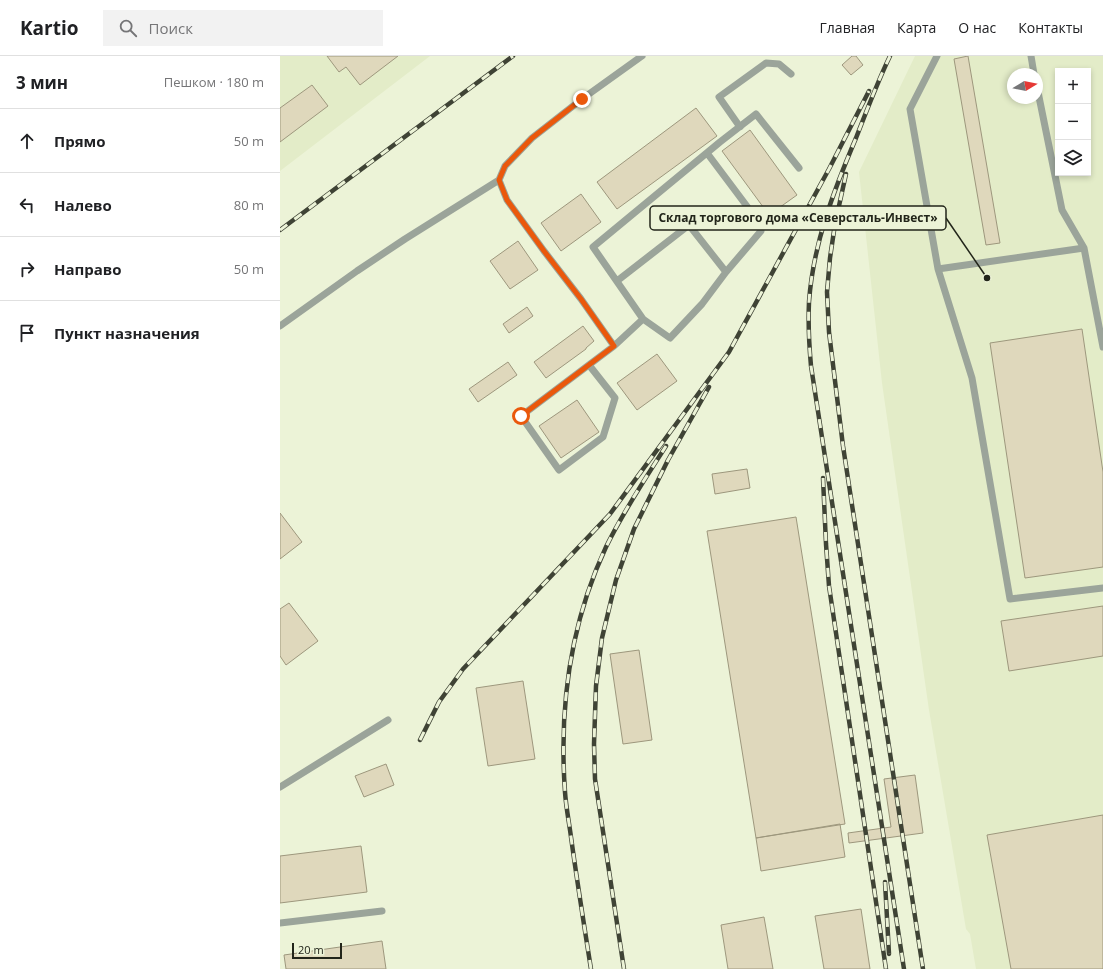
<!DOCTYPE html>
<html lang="ru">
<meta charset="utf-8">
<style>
:root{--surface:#fff;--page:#f2f2f2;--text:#202124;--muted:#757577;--line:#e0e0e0}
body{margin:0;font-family:"Open Sans",sans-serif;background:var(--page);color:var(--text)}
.controls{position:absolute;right:12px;top:12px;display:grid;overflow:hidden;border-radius:0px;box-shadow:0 2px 6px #0003}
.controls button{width:36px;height:36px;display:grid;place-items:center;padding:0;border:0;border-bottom:1px solid var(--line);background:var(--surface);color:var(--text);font:20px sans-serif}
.compass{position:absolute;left:727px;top:12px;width:36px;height:36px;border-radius:50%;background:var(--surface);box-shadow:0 2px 6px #0003;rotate:80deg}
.scale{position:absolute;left:12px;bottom:10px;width:50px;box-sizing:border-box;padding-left:4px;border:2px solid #22251a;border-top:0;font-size:11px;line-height:14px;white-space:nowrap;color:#22251a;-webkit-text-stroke:3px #ecf3d7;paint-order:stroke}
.stop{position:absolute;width:12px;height:12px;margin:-9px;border:3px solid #ea580c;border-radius:50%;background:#fff}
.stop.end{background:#ea580c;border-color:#fff;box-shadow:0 1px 4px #0008}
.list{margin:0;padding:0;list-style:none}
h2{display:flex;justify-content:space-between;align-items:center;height:52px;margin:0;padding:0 16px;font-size:17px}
h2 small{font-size:13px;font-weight:400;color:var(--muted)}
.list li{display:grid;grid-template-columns:26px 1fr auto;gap:12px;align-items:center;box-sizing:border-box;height:64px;padding:0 16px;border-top:1px solid var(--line)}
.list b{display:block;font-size:15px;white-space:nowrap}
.list em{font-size:13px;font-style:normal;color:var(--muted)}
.icon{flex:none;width:22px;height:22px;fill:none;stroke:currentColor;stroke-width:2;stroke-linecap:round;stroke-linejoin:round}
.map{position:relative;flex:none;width:823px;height:913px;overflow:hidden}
header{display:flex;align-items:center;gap:24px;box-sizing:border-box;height:56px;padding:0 20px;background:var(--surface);border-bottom:1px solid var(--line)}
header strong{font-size:19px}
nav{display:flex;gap:22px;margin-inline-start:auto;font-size:14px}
.search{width:280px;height:36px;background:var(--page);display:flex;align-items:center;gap:10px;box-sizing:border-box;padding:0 14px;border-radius:0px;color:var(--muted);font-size:15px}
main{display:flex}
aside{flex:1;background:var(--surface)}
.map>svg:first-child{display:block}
.built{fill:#e3ecc8;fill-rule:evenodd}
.building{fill:#dfd8bc;stroke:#9d977d}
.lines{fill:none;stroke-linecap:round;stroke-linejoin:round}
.service{stroke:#9ba49a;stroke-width:7}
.rail-casing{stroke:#3f4335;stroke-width:4.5}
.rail{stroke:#ecf3d7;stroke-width:3;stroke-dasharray:9;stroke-linecap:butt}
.route{stroke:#ea580c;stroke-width:5}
.leader{fill:none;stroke:#22251a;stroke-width:1.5}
.callout-dot{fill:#22251a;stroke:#ecf3d7;stroke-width:1.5}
.callout{fill:#ecf3d7;stroke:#22251a;stroke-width:1.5}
.callout-label{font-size:12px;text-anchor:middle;font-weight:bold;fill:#22251a}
</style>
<header>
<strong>Kartio</strong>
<div class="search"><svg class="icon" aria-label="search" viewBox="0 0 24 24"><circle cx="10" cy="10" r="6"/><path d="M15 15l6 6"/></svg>Поиск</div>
<nav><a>Главная</a><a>Карта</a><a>О нас</a><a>Контакты</a></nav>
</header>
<main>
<aside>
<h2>3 мин<small>Пешком · 180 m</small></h2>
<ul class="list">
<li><svg class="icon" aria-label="ahead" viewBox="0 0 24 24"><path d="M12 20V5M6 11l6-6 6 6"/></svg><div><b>Прямо</b></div><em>50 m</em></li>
<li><svg class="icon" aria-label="left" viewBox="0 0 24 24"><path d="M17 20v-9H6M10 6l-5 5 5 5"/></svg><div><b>Налево</b></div><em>80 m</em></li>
<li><svg class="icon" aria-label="right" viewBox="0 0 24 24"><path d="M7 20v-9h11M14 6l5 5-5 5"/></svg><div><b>Направо</b></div><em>50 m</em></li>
<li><svg class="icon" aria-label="arrive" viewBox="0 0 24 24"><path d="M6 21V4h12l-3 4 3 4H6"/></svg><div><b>Пункт назначения</b></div></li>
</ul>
</aside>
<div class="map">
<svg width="823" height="913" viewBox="0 0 823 913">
<rect width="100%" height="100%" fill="#ecf3d7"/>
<path class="built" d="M0,0H150L0,115Z
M635,0H823V913H696L690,878L686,873L649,654L602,327L579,116ZM778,15H808V117H778ZM733,18H757V42H733Z"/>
<path class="building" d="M47,0H118L80,29L66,11L59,16Z
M572,0H576L583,9L571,19L562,9Z
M688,0L720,187L706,189L674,3Z
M32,29L48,50L0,86V52Z
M416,52L437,80L337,153L317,126Z
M470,74L517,139L489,159L442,95Z
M301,138L321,166L281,195L261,167Z
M238,185L258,214L230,233L210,205Z
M247,251L253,260L229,277L223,268Z
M303,270L314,285L306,292V293L266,322L254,306Z
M802,273L823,416V511L745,522L710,287Z
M377,298L397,325L357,354L337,327Z
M228,306L237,319L198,346L189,333Z
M297,344L319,376L281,402L259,370Z
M467,413L470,432L435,438L432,418Z
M0,457L22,486L0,503Z
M516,461L565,768L476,782L427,475Z
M9,547L38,585L6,609L0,600V553Z
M823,550V600L729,615L721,565Z
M359,594L372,684L343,688L330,598Z
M243,625L255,703L208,710L196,632Z
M106,708L114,729L84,741L75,720Z
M635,719L643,777L569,787L568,777L611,771L604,723Z
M823,759V913H731L707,779Z
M560,768L565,801L481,815L476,782Z
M81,790L87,836L0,847V800Z
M581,853L590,913H544L535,860Z
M484,861L493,913H448L441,869Z
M102,885L106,913H6L4,899Z"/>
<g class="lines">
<path class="service" d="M657,0L630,53L658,213L692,322L730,543L823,532
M751,0L754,18
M757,31L782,154L804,192L823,291
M460,71L439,41L486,7L499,8L511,18
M658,213L804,192
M337,225L409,169L446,216
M363,263L390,282L422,248L446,216L481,175L475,161L427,97
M0,270L77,215L125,183L219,124
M334,290L363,263L313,191L440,86L476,58L519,112
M309,309L335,342L323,381L279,414L241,360L334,290L301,243L264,195L227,144L219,124L225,110L252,82L302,43L362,0
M0,731L108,664
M0,867L102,855"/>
<g class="rail-casing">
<path id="rail" d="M610,0C597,27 587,54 576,82C554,134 533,188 529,246C528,267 529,288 531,310L624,913
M566,118L555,168L550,202L547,236L549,276L563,390L643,913
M0,174L233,0
M543,422L546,488L549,530L606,913
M140,684L159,646L183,613L330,458L449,296L549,113L589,35
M605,826L609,898
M311,913C304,869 297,825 291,781C289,766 286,751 285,736C279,652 290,568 326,491C343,456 365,423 386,390
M344,913L315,723L314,688L316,630L322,582L336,524L354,473L388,404L429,331"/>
</g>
<use href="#rail" class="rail"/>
</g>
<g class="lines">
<path class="route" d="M241,360L334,290L301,243L264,195L227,144L219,124L225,110L252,82L302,43"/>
</g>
<path class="leader" d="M707 222L666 162"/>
<circle class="callout-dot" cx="707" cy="222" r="4"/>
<rect class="callout" x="370" y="150" width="296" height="24" rx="4"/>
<g class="callout-label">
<text x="518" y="166">Склад торгового дома «Северсталь-Инвест»</text>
</g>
</svg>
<div class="controls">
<button>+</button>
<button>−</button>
<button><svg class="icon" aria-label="layers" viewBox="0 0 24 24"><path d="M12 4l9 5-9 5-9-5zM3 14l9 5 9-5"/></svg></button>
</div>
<svg class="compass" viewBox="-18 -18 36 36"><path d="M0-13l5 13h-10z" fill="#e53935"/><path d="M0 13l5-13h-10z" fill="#757577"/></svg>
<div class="scale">20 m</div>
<div class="stop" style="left:241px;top:360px"></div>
<div class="stop end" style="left:302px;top:43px"></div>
</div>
</main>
